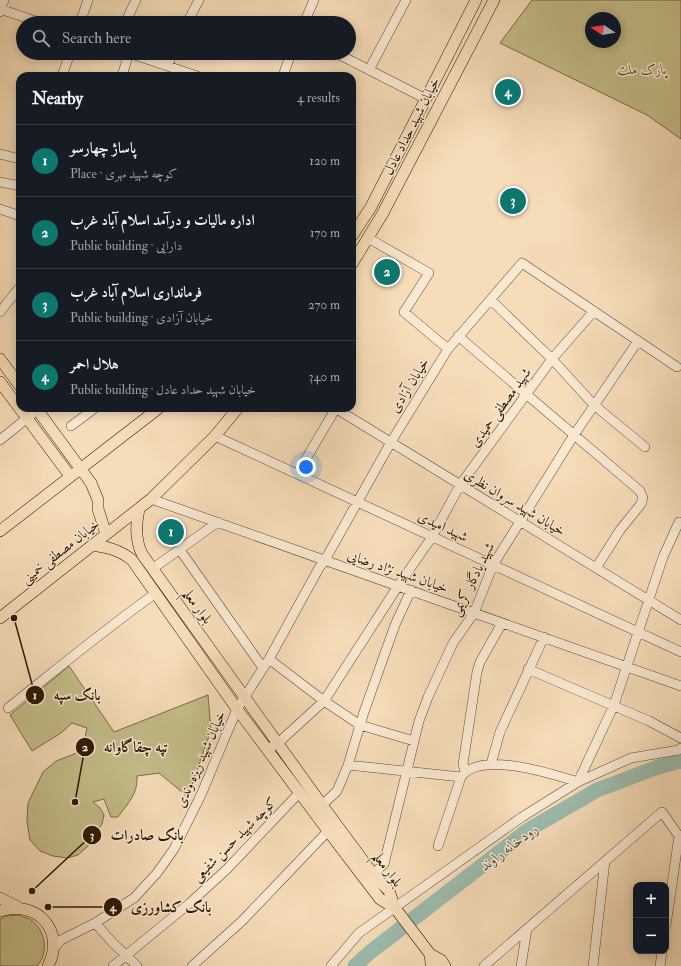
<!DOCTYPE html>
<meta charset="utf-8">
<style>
:root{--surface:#171b24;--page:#242831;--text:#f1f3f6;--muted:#9ea1a6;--line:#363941;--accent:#0f766e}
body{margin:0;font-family:"IM FELL Double Pica",Amiri,serif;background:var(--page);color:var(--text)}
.controls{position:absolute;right:12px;bottom:12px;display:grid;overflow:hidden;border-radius:8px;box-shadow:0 2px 10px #0003}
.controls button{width:36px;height:36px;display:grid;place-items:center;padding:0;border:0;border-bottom:1px solid var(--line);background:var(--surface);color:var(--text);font:20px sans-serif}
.compass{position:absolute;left:585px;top:12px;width:36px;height:36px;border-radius:50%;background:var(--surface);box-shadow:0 2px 10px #0003;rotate:282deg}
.you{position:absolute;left:306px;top:467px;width:14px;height:14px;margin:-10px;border:3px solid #fff;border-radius:50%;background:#1a73e8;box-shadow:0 0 0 6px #1a73e833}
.badge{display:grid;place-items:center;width:26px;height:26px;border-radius:50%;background:var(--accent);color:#fff;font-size:13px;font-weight:700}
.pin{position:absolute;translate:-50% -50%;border:2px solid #fff;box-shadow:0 1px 4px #0006}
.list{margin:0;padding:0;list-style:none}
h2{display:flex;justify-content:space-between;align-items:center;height:52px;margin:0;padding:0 16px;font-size:17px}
h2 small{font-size:13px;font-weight:400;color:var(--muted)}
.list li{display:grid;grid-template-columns:26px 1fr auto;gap:12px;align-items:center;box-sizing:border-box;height:72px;padding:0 16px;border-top:1px solid var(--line)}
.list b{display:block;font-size:15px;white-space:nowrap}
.list p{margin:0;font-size:13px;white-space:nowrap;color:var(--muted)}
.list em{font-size:13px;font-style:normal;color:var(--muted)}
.icon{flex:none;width:22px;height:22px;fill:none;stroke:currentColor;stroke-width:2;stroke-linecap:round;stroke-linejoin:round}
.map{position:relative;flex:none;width:681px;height:966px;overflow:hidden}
.search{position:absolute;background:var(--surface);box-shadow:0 2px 10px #0003;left:16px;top:16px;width:340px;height:44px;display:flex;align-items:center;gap:10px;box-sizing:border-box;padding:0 14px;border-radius:22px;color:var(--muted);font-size:15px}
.panel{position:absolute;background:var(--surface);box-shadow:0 2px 10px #0003;left:16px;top:72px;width:340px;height:340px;border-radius:12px}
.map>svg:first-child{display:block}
.green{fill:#c4be8a;stroke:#776b46;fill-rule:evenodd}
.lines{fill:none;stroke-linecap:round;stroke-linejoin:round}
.river{stroke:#9dbcaf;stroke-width:15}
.minor-casing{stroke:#5d4930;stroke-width:10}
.major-casing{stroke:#2a1802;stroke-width:12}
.minor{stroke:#f9e9d2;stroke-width:9}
.major{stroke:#f6ddb9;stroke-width:11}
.labels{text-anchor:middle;stroke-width:3;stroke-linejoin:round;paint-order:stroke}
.park-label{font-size:14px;font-style:italic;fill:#584a2b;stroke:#f9e9d2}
.street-label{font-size:14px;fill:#2a1802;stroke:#f9e9d2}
.water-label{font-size:15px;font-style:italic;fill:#52513f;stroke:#f9e9d2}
.leader{fill:none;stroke:#2a1802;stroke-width:1.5}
.callout-dot{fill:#2a1802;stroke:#f9e9d2;stroke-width:1.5}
.mark-label{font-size:12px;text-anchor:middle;font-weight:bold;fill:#fff}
.callout-label{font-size:15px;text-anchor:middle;font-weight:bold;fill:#2a1802;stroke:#f9e9d2;stroke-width:3;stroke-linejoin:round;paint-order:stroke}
</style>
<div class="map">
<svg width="681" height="966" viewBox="0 0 681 966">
<rect width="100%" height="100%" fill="#f6ddb9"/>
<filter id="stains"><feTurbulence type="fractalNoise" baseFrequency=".005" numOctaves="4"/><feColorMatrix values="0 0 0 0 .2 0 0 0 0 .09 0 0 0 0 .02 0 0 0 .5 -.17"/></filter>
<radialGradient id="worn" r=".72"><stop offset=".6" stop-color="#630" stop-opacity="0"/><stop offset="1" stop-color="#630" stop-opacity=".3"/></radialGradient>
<path class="green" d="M532,0H681V139L647,115L500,43ZM591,18H615V42H591Z
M69,666L114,732L208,695L211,730L188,797L159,773L137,776C138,794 128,803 118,817H111L104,799L93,802L100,808L104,815L102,824L87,847L78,855L67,858L53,856L40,851L30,840L27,822L28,803L43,772L56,761L82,751L87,728L72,723L61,733L32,751L10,715Z
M19,915C23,917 28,918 31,920C46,930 49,953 37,966H0V919L6,916Z"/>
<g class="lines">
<path class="river" d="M355,966L369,953L528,830L597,790L658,767L681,761"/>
<g class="minor-casing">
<path id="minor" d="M0,9L41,23
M0,12L4,0
M80,23L88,0
M125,23L136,0
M187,23L199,0
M304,23L314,0
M129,53L197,76
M336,53L426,99
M167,66L173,53
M369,70L406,0
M62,76L70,53
M122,76L129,53
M283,76L291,53
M0,154L20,159
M0,182L20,186
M0,209L20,216
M368,238L429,273L404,312L448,349
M491,300L552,359L594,405L645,447
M0,312L20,287
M458,336L640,491L643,498L641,504L620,530L596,568
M335,408L681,620
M71,426L95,408
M215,436L681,652
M0,440L37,410
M297,474L336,408
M151,499L681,686
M180,550L263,668
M152,569L218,522
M269,659L324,701L360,725L414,741
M528,669L649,721L681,738
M8,708C57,669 105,629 156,593
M268,749L278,743L324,701L398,586L432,537L460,485L552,359L594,311
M491,764L500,732L544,637
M348,765L461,777
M465,771L463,764L477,672L480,662L502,623
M322,805L337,791L348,765L364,712L395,625L411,590
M438,846L461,777C480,750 552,774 578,782L614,705L663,557L679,522
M373,874L384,864L419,721L428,697L453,643L474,613L493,565L574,435L638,341
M95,923L112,942L137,966
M666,925L679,836
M53,949L61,940L95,923L134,898L157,873L174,849L201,795L237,709L269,659L319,568L325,560L391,442L448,349L522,263L677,367
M113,966L190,903L227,869L300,792
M192,966L242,921L328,831
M331,966L359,933L522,817L578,782L631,758L679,750L681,748
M484,966L662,812L681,839
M521,966L527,929
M593,966L605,861
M660,966L662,951"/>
</g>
<g class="major-casing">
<path id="major" d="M352,236L371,207L476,0
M352,264L383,213L494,0
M0,359L20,386
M0,382L70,476
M36,408L91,483L98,500V509L106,534
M139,509C136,525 135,539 142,554L322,805L373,874L389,891L395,908L430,954L441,960L445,966
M0,531L159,408
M92,545C107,547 120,550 132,560L237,709L328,831L380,899L395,908
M0,618L151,499L215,436L238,408
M0,898L18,907
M0,911C37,899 66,931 48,966
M430,954L431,963L433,966"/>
</g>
<use href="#minor" class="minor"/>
<use href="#major" class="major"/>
</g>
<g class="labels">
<g class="park-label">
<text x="642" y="74">پارک ملت</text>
</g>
<g class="street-label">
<text transform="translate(411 126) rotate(-63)" y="5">خیابان شهید حداد عادل</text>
<text transform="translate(409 385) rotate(-58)" y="5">خیابان آزادی</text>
<text transform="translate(500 407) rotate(-54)" y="5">شهید مصطفی حمیدی</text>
<text transform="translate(515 502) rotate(31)" y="5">خیابان شهید سروان نظری</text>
<text transform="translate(443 526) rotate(25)" y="5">شهید امیدی</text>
<text transform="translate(60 551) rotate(-38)" y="5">خیابان مصطفی خمینی</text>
<text transform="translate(398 571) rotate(19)" y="5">خیابان شهید نژاد رضایی</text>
<text transform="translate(472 579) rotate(-63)" y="5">شهید یادگار کریمی</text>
<text transform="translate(198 606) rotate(54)" y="5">بلوار معلم</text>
<text transform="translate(200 759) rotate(-66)" y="5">خیابان شهید ریزه وندی</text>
<text transform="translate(234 839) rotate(-45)" y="5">کوچه شهید حسن شفیعی</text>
<text transform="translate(388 869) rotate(54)" y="5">بلوار معلم</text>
</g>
<g class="water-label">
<text transform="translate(509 847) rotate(-37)" y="5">رودخانه راوند</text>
</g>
</g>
<path class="leader" d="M14 618L35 695M75 802L85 747M32 891L92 835M48 907L113 907"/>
<g class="callout-dot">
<circle cx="14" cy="618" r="4"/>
<circle cx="75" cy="802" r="4"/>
<circle cx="32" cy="891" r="4"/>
<circle cx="48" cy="907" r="4"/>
<circle cx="35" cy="695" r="10"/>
<circle cx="85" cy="747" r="10"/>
<circle cx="92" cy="835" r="10"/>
<circle cx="113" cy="907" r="10"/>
</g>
<g class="mark-label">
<text x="35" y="699">1</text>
<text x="85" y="751">2</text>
<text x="92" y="839">3</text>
<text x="113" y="911">4</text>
</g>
<g class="callout-label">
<text x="77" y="700">بانک سپه</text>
<text x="136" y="752">تپه چقاگاوانه</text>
<text x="147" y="840">بانک صادرات</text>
<text x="171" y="912">بانک کشاورزی</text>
</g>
<rect width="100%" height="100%" filter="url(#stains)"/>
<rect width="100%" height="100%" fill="url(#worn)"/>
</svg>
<div class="controls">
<button>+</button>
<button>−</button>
</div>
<svg class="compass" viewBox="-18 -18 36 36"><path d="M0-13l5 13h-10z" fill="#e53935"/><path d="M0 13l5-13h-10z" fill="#9ea1a6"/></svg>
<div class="you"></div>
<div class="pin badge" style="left:171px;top:532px">1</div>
<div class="pin badge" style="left:387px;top:272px">2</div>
<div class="pin badge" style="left:513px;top:201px">3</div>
<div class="pin badge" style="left:508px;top:92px">4</div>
<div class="search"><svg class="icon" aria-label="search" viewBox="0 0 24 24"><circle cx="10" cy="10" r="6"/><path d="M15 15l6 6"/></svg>Search here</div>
<section class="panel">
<h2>Nearby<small>4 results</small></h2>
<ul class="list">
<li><span class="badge">1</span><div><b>پاساژ چهارسو</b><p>Place · کوچه شهید مهری</p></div><em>120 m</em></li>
<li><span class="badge">2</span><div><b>اداره مالیات و درآمد اسلام آباد غرب</b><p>Public building · دارایی</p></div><em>170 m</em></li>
<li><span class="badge">3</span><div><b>فرمانداری اسلام آباد غرب</b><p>Public building · خیابان آزادی</p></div><em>270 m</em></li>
<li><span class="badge">4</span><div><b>هلال احمر</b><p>Public building · خیابان شهید حداد عادل</p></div><em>340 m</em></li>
</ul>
</section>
</div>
